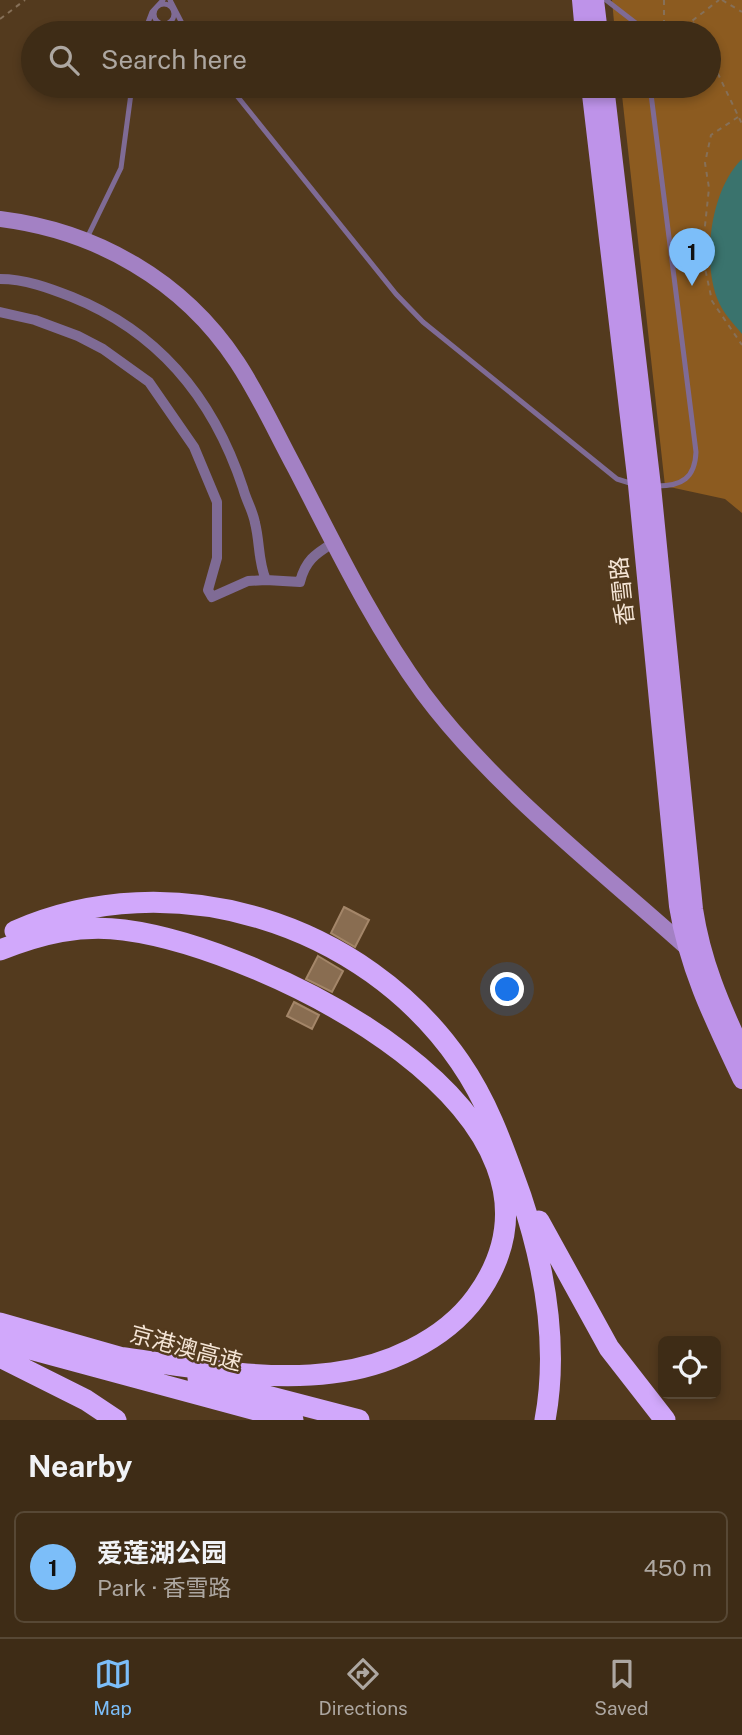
<!DOCTYPE html>
<meta charset="utf-8">
<style>
:root{--surface:#3e2c16;--page:#45341f;--text:#f1f3f6;--muted:#ada7a1;--line:#574835;--accent:#7cbef9}
body{margin:0;font-family:"Public Sans","Noto Sans SC",sans-serif;background:var(--page);color:var(--text)}
.controls{position:absolute;right:21px;bottom:21px;display:grid;overflow:hidden;border-radius:10px;box-shadow:0 4px 10px #0003}
.controls button{width:63px;height:63px;display:grid;place-items:center;padding:0;border:0;border-bottom:2px solid var(--line);background:var(--surface);color:var(--text);font:35px sans-serif}
.you{position:absolute;left:508px;top:990px;width:24px;height:24px;margin:-18px;border:5px solid #fff;border-radius:50%;background:#1a73e8;box-shadow:0 0 0 10px #1a73e833}
.badge{display:grid;place-items:center;width:46px;height:46px;border-radius:50%;background:var(--accent);color:#111;font-size:23px;font-weight:700}
.pin{position:absolute;translate:-50% -58px;filter:drop-shadow(0 2px 4px #0008)}
.pin::after{content:'';position:absolute;top:37px;width:24px;height:21px;background:inherit;clip-path:polygon(0 0,100% 0,50% 100%)}
.list{margin:0;padding:0;list-style:none}
h2{display:flex;justify-content:space-between;align-items:center;height:91px;margin:0;padding:0 28px;font-size:30px}
h2 small{font-size:23px;font-weight:400;color:var(--muted)}
.list li{display:grid;grid-template-columns:46px 1fr auto;gap:21px;align-items:center;box-sizing:border-box;height:112px;margin:0 14px 14px;padding:0 14px;border:2px solid var(--line);border-radius:10px}
.list b{display:block;font-size:26px;white-space:nowrap}
.list p{margin:0;font-size:23px;white-space:nowrap;color:var(--muted)}
.list em{font-size:23px;font-style:normal;color:var(--muted)}
.icon{flex:none;width:38px;height:38px;fill:none;stroke:currentColor;stroke-width:2;stroke-linecap:round;stroke-linejoin:round}
.map{position:relative;flex:none;width:742px;height:1420px;overflow:hidden}
.search{position:absolute;background:var(--surface);box-shadow:0 4px 10px #0003;left:21px;right:21px;top:21px;height:77px;display:flex;align-items:center;gap:18px;box-sizing:border-box;padding:0 24px;border-radius:38px;color:var(--muted);font-size:26px}
.sheet{height:217px;background:var(--surface)}
nav{display:flex;justify-content:space-around;align-items:center;box-sizing:border-box;height:98px;border-top:2px solid var(--line);background:var(--surface);font-size:19px;color:var(--muted)}
nav a{display:grid;justify-items:center;gap:4px}
nav .on{color:var(--accent)}
.map>svg:first-child{display:block}
.green{fill:#8c5b20}
.water{fill:#3a736d}
.building{fill:#896d51;stroke:#a48669;stroke-width:2}
.lines{fill:none;stroke-linecap:round;stroke-linejoin:round}
.path{stroke:#867058;stroke-width:2;stroke-dasharray:5 5;stroke-linecap:butt}
.lane{stroke:#7f6b95;stroke-width:5}
.street{stroke:#7f6b95;stroke-width:10}
.secondary{stroke:#a381c4;stroke-width:16}
.primary{stroke:#be93e9;stroke-width:18}
.highway{stroke:#d1a8fb;stroke-width:21}
.labels{text-anchor:middle;stroke-width:5;stroke-linejoin:round;paint-order:stroke}
.street-label{font-size:23px;fill:#f5e5d6;stroke:#533a1e}
</style>
<div class="map">
<svg width="742" height="1420" viewBox="0 0 742 1420">
<rect width="100%" height="100%" fill="#533a1e"/>
<path class="green" d="M612,0H742V513L725,499L665,486L621,86H709V33H615Z"/>
<path class="water" d="M742,159V334C733,323 722,312 717,298C702,258 711,189 742,159Z"/>
<path class="building" d="M344,907L369,920L355,947L331,933Z
M318,956L343,971L332,992L306,979Z
M294,1002L319,1015L312,1029L287,1016Z"/>
<g class="lines">
<path class="path" d="M664,0V30L692,21L719,0
M722,0L742,12
M0,19L25,0
M693,22L698,33
M709,55L742,124
M738,117L711,135L705,163L709,188L702,254L712,301L742,345"/>
<path class="lane" d="M170,0L187,33
M606,0L637,24L643,33
M154 14a10 10 0 1 1 20 0a10 10 0 1 1-20 0Z
M144,33L152,12L163,0
M146,33C158,21 171,21 185,30
M229,86L396,294L423,322L617,479L633,484
M650,86L696,452C695,478 682,486 657,486
M86,240L121,168L132,86"/>
<path class="street" d="M0,279C25,279 49,288 72,297C159,332 214,400 243,488C246,500 253,511 255,523C260,542 258,562 266,580L300,582C305,561 315,554 333,543
M0,312L35,320L78,336L103,349L149,382L194,447L217,502V558L208,590L212,597L248,581L266,580"/>
<path class="secondary" d="M0,219C96,231 183,280 237,362C259,395 276,433 295,468C335,545 372,623 423,693C492,786 598,868 685,946L694,949"/>
<path class="primary" d="M581,0L584,33
M595,0L599,33
M590,86L637,485L678,906C688,969 715,1023 742,1080
M605,86L652,486L694,909C702,961 720,1003 742,1050"/>
<path class="highway" d="M15,931C171,862 364,922 460,1062C489,1104 504,1149 521,1196C545,1268 559,1345 545,1420
M0,950C41,934 80,924 124,930C263,948 608,1115 476,1297C444,1341 385,1367 332,1373C262,1382 187,1366 117,1357
M539,1221L609,1348L665,1420
M0,1323L130,1360
M0,1341L293,1420
M0,1357L86,1400L116,1420
M198,1378L359,1420"/>
</g>
<g class="labels">
<g class="street-label">
<text transform="translate(622 591) rotate(-96)" y="8">香雪路</text>
<text transform="translate(186 1348) rotate(15)" y="8">京港澳高速</text>
</g>
</g>
</svg>
<div class="controls">
<button><svg class="icon" aria-label="locate" viewBox="0 0 24 24"><circle cx="12" cy="12" r="6"/><path d="M12 2v4M12 18v4M2 12h4M18 12h4"/></svg></button>
</div>
<div class="you"></div>
<div class="pin badge" style="left:692px;top:286px">1</div>
<div class="search"><svg class="icon" aria-label="search" viewBox="0 0 24 24"><circle cx="10" cy="10" r="6"/><path d="M15 15l6 6"/></svg>Search here</div>
</div>
<section class="sheet">
<h2>Nearby<small></small></h2>
<ul class="list">
<li><span class="badge">1</span><div><b>爱莲湖公园</b><p>Park · 香雪路</p></div><em>450 m</em></li>
</ul>
</section>
<nav>
<a class="on"><svg class="icon" aria-label="map" viewBox="0 0 24 24"><path d="M3 6l6-2 6 2 6-2v14l-6 2-6-2-6 2zM9 4v14M15 6v14"/></svg>Map</a>
<a><svg class="icon" aria-label="directions" viewBox="0 0 24 24"><path d="M12 3l9 9-9 9-9-9zM9 14v-3h6M13 9l2 2-2 2"/></svg>Directions</a>
<a><svg class="icon" aria-label="saved" viewBox="0 0 24 24"><path d="M7 4h10v16l-5-4-5 4z"/></svg>Saved</a>
</nav>
